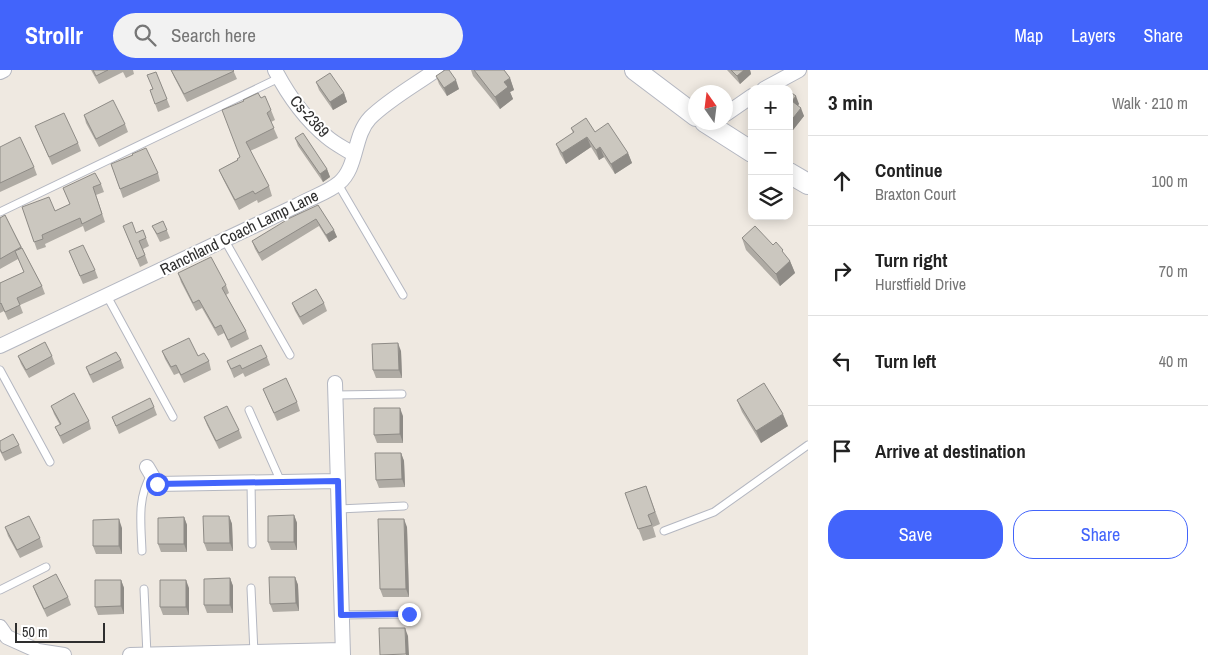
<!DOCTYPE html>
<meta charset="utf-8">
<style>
:root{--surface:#fff;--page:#f2f2f2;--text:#222;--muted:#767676;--line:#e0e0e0;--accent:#4264fb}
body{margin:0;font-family:"Archivo Narrow",sans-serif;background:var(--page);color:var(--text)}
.controls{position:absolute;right:15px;top:15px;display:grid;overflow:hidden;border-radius:10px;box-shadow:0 2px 12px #0003}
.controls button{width:45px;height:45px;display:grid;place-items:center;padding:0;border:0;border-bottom:1px solid var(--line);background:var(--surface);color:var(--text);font:25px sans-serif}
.compass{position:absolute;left:688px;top:15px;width:45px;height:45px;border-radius:50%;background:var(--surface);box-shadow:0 2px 12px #0003;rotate:346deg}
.scale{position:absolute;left:15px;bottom:12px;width:90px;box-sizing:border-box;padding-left:5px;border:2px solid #2e2e2e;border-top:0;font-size:14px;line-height:18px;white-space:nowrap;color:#2e2e2e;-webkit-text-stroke:4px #fff;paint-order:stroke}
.stop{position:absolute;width:15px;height:15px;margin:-11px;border:4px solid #4264fb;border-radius:50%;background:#fff}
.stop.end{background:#4264fb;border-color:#fff;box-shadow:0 1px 5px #0008}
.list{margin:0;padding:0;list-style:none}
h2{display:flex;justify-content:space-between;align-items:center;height:65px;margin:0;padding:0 20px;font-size:21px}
h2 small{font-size:16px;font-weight:400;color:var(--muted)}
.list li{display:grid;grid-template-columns:32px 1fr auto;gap:15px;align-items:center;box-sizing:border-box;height:90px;padding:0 20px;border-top:1px solid var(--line)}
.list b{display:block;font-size:19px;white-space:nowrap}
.list p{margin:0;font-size:16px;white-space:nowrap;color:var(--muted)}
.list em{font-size:16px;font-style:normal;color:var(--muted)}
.actions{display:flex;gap:10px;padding:15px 20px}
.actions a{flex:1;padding:11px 0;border:1px solid var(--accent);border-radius:20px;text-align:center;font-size:18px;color:var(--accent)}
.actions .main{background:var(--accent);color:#fff}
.icon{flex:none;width:28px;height:28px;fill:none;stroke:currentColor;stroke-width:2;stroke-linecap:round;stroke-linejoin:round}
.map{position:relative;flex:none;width:808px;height:585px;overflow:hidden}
header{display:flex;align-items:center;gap:30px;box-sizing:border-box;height:70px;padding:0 25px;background:var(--accent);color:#fff}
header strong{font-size:24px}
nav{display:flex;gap:28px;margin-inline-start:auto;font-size:18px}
.search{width:350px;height:45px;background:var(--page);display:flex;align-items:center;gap:12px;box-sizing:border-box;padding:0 18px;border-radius:28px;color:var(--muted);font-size:19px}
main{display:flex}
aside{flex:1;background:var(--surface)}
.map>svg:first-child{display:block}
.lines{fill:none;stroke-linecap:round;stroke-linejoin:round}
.service-casing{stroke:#b4b7c1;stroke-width:9}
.minor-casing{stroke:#b4b7c1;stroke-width:16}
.secondary-casing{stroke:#b4b7c1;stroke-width:22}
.service{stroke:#fff;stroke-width:7}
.minor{stroke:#fff;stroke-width:14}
.secondary{stroke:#fff;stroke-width:20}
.wall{fill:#afaba4}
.shaded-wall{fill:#8e8b86}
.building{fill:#cbc7bf;stroke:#8e8b86}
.route{stroke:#4264fb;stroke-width:6}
.labels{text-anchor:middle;stroke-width:4;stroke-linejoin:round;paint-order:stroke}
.street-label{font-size:16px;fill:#2e2e2e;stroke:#fff}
</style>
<header>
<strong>Strollr</strong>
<div class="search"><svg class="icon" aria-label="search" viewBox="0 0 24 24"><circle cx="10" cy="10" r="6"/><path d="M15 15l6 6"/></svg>Search here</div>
<nav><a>Map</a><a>Layers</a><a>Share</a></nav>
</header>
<main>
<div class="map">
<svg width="808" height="585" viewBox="0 0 808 585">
<rect width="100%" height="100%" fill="#efe9e1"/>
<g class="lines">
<g class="service-casing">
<path id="service" d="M338,114L403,225
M0,142L279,8
M224,169L290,285
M107,226L173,347
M0,300L50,392
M336,325L402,324
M249,340L281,412
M251,412L252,474
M339,439L404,436
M664,461L714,442L808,375
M142,481C141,454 137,428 151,405
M251,518L254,583
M144,519L147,585
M0,520L46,497
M341,545L409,544"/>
</g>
<g class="minor-casing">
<path id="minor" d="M275,0C288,25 305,49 327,67C335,74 344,78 353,84
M0,2L4,0
M764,19L799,0
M726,44L752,26
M0,276L298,135C310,128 329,122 339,113C358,97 353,66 370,48C388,30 415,15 436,0
M335,313L343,585
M147,397L157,414L338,411
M0,557L7,567L38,581L64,585
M130,585L342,580"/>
</g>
<g class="secondary-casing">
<path id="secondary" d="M635,0L696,46
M705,52L752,82
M789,103L808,114"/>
</g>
<use href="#service" class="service"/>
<use href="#minor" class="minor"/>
<use href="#secondary" class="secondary"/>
</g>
<path class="wall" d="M91,0H133L134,4L126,8L123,2L99,14Z
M171,0H233L237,9L187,32L174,7Z
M471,0H504L510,8L514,20L510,22L513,29L500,39L473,6Z
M727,0H750L751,4L740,14Z
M156,2L170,37L158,42L150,20L152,19Z
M436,6L459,19L447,26L439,14Z
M316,12L344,23L347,32L333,40L319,20Z
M789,21L799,34L798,35L804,46L793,60L789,57Z
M261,28L271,40L275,50L271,52L278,68L250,81L269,116L272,126L258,133L257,130L239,140L223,109L219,100L237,90L240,87Z
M84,45L125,54L128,62L99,77L86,53Z
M35,56L78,73L81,81L52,95Z
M571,58L595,62L628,83L632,93L615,104L604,87L599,90L591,77L566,94L560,84L556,74L573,63Z
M295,68L327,99L330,107L323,112L298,76Z
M0,77L34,97L37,105L0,122Z
M111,94L158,103L160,111L123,128Z
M101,114L104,122L96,125L105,152L85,162L83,156L45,174L46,177L37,180L22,137L55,141L70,134L63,118Z
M318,135L337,167L329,172L319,156L262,191L255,179L252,171Z
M5,145L42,216L45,224L20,235L23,243L8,250L4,241L0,243V213L24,202L18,189L0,199V148Z
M163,151L170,168L160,172L152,156Z
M123,156L136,163L143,160L149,176L143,179L148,193L140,197Z
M742,168L773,175L790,191L795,203L780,216L746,180Z
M69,181L95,200L98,208L83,214Z
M178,203L226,215L229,223L226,225L246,261L249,269L231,278L224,263L218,266L202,238L196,241L181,212Z
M292,233H324L327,241L303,255L295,241Z
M162,281L198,286L209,291L211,300L184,313L179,303L174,305L165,289Z
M401,281L402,308H376L373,300Z
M18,286H52L55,294L29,308L21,294Z
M267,287L270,295L245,307L243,303L234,308L227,291Z
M121,290L124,298L93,313L89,305L86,297Z
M263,319L297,332L300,341L277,351Z
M737,330L788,356L761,373L742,342Z
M51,336L89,351L91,359L63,374L55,357L60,355L54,344Z
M154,337L157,345L119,364L112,347Z
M403,346V373H377L374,365Z
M204,347L239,360L242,368L219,379L207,355Z
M19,375L22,383L5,391L0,381V379Z
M401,383L404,391L405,417L379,418L376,410Z
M646,416L660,454L653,457L656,467L643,471L625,423Z
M294,445L297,453V480H271L268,472Z
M229,446L232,454L233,481H207L204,473Z
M184,447L187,455V482H161L158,474Z
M5,457L40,468L43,477L20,488L8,466Z
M407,457L409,527H383L380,519Z
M122,458V484H96L93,476Z
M295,507L298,515L299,541L273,542L270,534Z
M230,508L233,516V543H207L204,535Z
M121,510L124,518V544L98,545L95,537Z
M33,516L68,527L71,535L47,547L36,524Z
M189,518V545H163L160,537Z"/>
<path class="shaded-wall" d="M744,0H750L751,4L740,14L737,6Z
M510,8L514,20L510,22L513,29L500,39L495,27L504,12Z
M456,10L459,19L447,26L444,18Z
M344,23L347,32L333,40L330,32Z
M796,26L799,34L795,39L792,31Z
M801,38L804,46L793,60L790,52Z
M587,67L591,77L566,94L562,83Z
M600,77L604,87L599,90L596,80Z
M628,83L632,93L615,104L611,94Z
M327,99L330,107L323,112L320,104Z
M334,160L337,167L329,172L326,165Z
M790,191L795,203L780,216L776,204Z
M398,273L401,281L402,308L399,300Z
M400,338L403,346V373L400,364Z
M783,344L788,356L761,373L756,361Z
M401,383L404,391L405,417L402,409Z
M294,445L297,453V480L294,472Z
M229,446L232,454L233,481L230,473Z
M184,447L187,455V482L184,474Z
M119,449L122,458V484L119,476Z
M404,449L407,457L409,527L406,519Z
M295,507L298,515L299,541L296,533Z
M230,508L233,516V543L230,535Z
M121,510L124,518V544L121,536Z
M186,510L189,518V545L186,537Z
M405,558L408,566L409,585H406V584Z"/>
<path class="building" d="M93,0H108L96,6Z
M171,0H233L234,1L184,24Z
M445,0H449L456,10L444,18L436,6Z
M474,0H504L510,8L504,12L508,17L495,27Z
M731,0H744L737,6Z
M156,2L167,29L155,34L150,20L153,19L147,5Z
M330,3L344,23L330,32L316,12Z
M789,21L796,26L792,31L801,38L790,52L789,51Z
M258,23L261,28L265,26L271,40L267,43L274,58L246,72L269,116L255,124L253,121L235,130L219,100L238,90L237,89L240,87L222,40L244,31L243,30Z
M113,30L125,54L96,69L84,45Z
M64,43L78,73L49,87L35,56Z
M586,48L595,62L608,53L628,83L611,94L600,77L596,80L587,67L562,83L556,74L574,62L571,58Z
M303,63L327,99L320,104L295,68Z
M20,67L34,97L0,113V77Z
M146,78L158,103L120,119L111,94L133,85L132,84Z
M95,103L101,114L93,117L102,144L82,154L80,148L42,165L43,169L34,172L22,137L49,127L55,141L70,134L63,118Z
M318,135L334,160L326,165L316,149L259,183L252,171L290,148Z
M5,145L21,177L0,189V148Z
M163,151L167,160L157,164L152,156Z
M132,152L136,163L143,160L146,168L139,171L145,185L137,189L123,156Z
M755,156L773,175L776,172L783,180L782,181L790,191L776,204L742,168Z
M83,175L95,200L80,206L69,181Z
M22,178L42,216L17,228L20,235L5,242L1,233L0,234V213L24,202L15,181Z
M211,187L226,215L222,218L246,261L228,270L221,255L215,258L199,230L193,233L178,203Z
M316,219L324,233L300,247L292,233Z
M189,268L198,286L204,283L209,291L181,305L176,295L171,297L162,281Z
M45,272L52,286L26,300L18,286Z
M398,273L399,300H373L372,274Z
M261,275L267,287L242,299L240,295L231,299L227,291Z
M116,282L121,290L90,305L86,297Z
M286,308L297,332L274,343L263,319Z
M764,313L783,344L756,361L737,330Z
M74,323L89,351L60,366L55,357L61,354L51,336Z
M150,328L154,337L116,356L112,347Z
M227,336L239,360L216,371L204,347Z
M374,338H400V364L374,365Z
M13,364L19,375L2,383L0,379V371Z
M375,383H401L402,409L376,410Z
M646,416L655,442L648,445L652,455L638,459L625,423Z
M294,445V472H268V446Z
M29,446L40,468L17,480L5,457Z
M203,446H229L230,473H204Z
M184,447V474H158V448Z
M119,449V476H93V450Z
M378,449H404L406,519H380Z
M56,504L68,527L44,539L33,516Z
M269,507H295L296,533L270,534Z
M230,508V535H204V509Z
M95,510H121V536L95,537Z
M160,510H186V537H160Z
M379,558H405L406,584L380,585Z"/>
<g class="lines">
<path class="route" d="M157,414L338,411L341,545L409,544"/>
</g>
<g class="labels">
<g class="street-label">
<text transform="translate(310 46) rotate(48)" y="6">Cs-2369</text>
<text transform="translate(239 162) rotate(-26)" y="6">Ranchland Coach Lamp Lane</text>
</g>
</g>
</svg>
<div class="controls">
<button>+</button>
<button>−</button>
<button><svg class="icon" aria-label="layers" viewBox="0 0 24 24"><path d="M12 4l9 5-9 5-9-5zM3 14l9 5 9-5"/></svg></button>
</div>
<svg class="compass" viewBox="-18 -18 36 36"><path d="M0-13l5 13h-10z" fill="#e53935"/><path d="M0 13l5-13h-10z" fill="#767676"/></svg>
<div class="scale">50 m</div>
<div class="stop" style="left:157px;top:414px"></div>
<div class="stop end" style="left:409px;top:544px"></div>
</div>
<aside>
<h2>3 min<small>Walk · 210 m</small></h2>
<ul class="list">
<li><svg class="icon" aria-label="ahead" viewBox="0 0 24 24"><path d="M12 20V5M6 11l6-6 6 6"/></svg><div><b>Continue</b><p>Braxton Court</p></div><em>100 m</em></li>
<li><svg class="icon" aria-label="right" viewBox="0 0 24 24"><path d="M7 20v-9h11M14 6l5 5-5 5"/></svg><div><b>Turn right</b><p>Hurstfield Drive</p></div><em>70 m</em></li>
<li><svg class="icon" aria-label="left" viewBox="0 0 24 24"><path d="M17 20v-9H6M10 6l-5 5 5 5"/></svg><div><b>Turn left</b></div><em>40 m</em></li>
<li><svg class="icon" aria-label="arrive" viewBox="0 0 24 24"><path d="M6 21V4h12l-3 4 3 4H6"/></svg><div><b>Arrive at destination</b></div></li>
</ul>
<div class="actions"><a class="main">Save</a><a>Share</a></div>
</aside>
</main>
